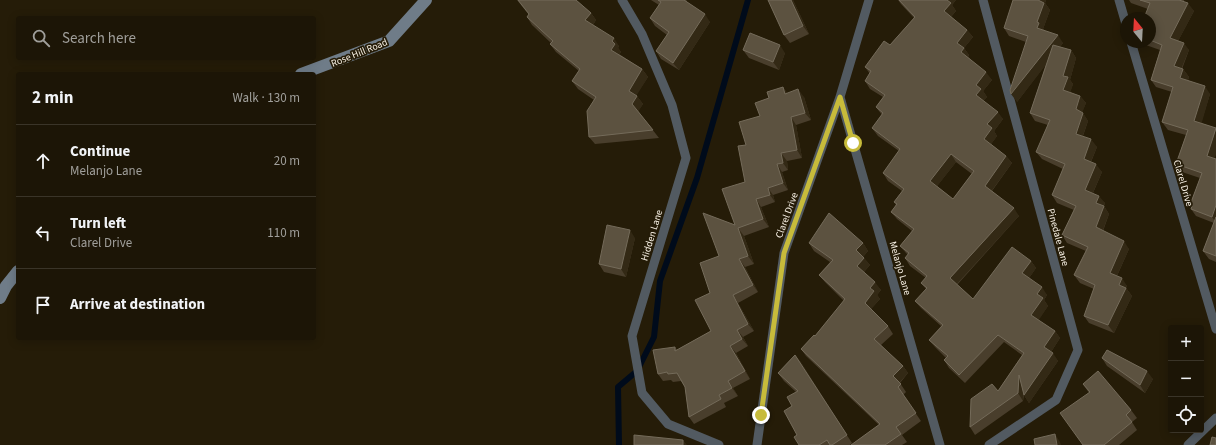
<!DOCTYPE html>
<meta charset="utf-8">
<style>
:root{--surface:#1c1506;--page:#292214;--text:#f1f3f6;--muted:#a09f9b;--line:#3a3428}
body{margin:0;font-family:"Source Sans 3",sans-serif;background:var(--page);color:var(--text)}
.controls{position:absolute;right:12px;bottom:12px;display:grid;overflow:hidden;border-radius:4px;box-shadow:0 2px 10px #0003}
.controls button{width:36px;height:36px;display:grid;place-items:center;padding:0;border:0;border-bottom:1px solid var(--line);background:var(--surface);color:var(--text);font:20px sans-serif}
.compass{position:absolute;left:1120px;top:12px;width:36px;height:36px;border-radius:50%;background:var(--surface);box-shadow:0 2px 10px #0003;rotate:342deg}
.stop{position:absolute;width:12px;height:12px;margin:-9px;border:3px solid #c7bb3b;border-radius:50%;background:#fff}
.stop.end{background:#c7bb3b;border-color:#fff;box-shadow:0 1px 4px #0008}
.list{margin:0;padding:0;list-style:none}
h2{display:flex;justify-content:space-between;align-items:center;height:52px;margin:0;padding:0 16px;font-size:17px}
h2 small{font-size:13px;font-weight:400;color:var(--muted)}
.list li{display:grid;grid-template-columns:26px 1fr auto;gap:12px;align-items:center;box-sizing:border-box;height:72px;padding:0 16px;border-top:1px solid var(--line)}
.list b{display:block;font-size:15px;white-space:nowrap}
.list p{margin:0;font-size:13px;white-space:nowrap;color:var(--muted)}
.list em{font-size:13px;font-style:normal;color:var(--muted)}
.icon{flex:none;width:22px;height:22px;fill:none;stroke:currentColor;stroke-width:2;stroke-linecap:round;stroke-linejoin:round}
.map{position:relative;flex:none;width:1216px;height:445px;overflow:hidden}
.search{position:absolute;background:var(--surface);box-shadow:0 2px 10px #0003;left:16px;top:16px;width:300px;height:44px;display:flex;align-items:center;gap:10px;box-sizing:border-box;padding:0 14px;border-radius:4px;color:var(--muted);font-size:15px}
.panel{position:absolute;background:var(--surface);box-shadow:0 2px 10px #0003;left:16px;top:72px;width:300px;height:268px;border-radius:4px}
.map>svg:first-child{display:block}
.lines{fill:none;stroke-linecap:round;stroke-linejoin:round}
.stream{stroke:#000b1b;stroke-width:6}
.lane{stroke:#525a61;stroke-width:9}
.secondary{stroke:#6f7c88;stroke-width:12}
.wall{fill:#493e2c;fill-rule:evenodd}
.shaded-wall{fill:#332915}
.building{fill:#5c5240;stroke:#746b5a;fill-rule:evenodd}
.route{stroke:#c7bb3b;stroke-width:5}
.labels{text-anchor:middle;stroke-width:3.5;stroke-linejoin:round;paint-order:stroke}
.street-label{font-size:10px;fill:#f8f1e5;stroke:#251c08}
</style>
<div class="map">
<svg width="1216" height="445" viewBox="0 0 1216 445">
<rect width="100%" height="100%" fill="#251c08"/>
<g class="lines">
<path class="stream" d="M619,445L618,387L637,371L654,337L660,281L697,178L748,0"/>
<path class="lane" d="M622,0L642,34L672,105L686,158L632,336L642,393L668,424L719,445
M983,0L1078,350L1056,400L989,445
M1119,0L1126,24
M1131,42L1216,329
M840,97L940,445
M757,445L784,253L840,97L869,0
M1188,445L1216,418"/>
<path class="secondary" d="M301,74L389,41L426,0
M0,298L6,286L18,271"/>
</g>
<path class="wall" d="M517,0H576L591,13L596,20L593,25L619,46L618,48L621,52L619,54L642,69L648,77L636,95L643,104L638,111L659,138L595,144L589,137L594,100L578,89L572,81L579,71L556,52L550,44L551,43L532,25L527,17L529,15Z
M651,0H687L686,1L710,22L679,70L661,59L656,51L667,35L655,26L650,18L659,5Z
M768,0H793L809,34L790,43L784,35Z
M898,0H956L952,5L956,11L951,17L967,30L973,37L964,48L969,55L968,57L992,80L983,91L987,97L983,101L1003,119L994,131L997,136L991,144L1006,156L1012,163L992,191L1019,216L957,285L973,299L1031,261L1036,268L1029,278L1047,295L1044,300L1048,306L1038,320L1055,331L1060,338L1051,352L1058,361L1029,403L1024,395L1023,401L975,435L970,427L998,391L1022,355L1004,342L965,383L949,368L944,360L946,358L935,347L929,340L941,326L921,308L915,301L926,289L921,283L926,278L910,266L905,258L908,255L906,253L900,246L912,231L897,219L891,212L896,205L894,202L902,191L888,181L883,173L899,151L878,136L872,128L882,115L876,107L883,97L870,89L865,81L870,74L865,67L890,45L914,18L901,4ZM956,162L972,174L953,199L937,186Z
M1013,0H1046L1045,3L1050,10L1043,29L1044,30L1063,43L1060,47L1071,50L1076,58L1070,80L1073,84L1070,92L1080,96L1086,103L1082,112L1088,121L1083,136L1097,147L1091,162L1102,172L1093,193L1105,203L1104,206L1109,214L1103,231L1129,249L1117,276L1127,286L1126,288L1132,296L1114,333L1089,323L1084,316L1094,289L1080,283L1074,275L1086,251L1067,243L1062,235L1074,210L1057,203L1052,195L1063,169L1042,159L1036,152L1048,125L1035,121L1030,113L1046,64L1017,102L1026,42L1009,36L1004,28Z
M1129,0H1184V2L1194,11L1178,41L1189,50L1182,69H1183L1189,77L1188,80L1210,94L1201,123L1216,128V154L1214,158L1216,159V262L1209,259L1203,251L1214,223L1196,216L1191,209V207L1190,205L1200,178L1182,172L1176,164L1186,135L1168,130L1162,122L1172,92L1156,87L1151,80L1160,50L1143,44L1142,42H1150V18L1148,9L1131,3Z
M743,50L785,53L779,70L749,58Z
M783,87L787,93L804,97L811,120L796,125L802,158L787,161L788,170L782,172L788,190L773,195L775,202L761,207L769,227L744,236L754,264L745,267L758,292L738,303L754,331L743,337L748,346L736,353L750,379L733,388L738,396L724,403L726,407L694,424L689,417L685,387L681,381L673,382L671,380L663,381L658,374L675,347L677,350L711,331L710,293L719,256L735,225L745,182L746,145L769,98Z
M635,238L626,277L604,272L599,264Z
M809,243H863L868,251L863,257L870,265L864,272L881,290L877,295L880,299L871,309L888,326L893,334L881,345L903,366L908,373L900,383L906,392L903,395L921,421L902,435L907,442L902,445H851L879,425L806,356L801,349L815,336L844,301L825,282L819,275L830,262L814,251Z
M795,355L852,443L850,445H799L797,435L792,406L796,392L784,381L778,373Z
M1102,358L1153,379L1145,393L1107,366Z
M1083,384L1131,410L1137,418L1132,422L1137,430L1119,445H1083L1089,393Z"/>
<path class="shaded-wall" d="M791,0H793L809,34L803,26Z
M946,0H956L952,5L956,11L949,19L944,11Z
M1038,0H1046L1045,3L1050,10L1043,29L1044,31L1037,28Z
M1188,3L1194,11L1176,45L1170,38Z
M591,13L596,20L591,28L585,20Z
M705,14L710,22L679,70L673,63Z
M967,30L973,37L964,48L969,55L966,59L961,52L957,43Z
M1058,35L1063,43L1017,102L1011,94Z
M614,38L619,46L618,48L621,52L617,58L611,50L612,41Z
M1184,43L1189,50L1179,74L1174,66Z
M780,45L785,53L779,70L773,62Z
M1071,50L1076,58L1070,80L1073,84L1069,97L1063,90V76Z
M642,69L648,77L635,98L629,91Z
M1183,69L1189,77L1186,86L1180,78Z
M986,72L992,80L983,91L987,97L982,103L976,95V85Z
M1205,86L1210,94L1200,129L1194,121Z
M783,87L788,94H785Z
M798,89L804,97L811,120L805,113Z
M637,96L643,104L638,112L632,104Z
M1080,96L1086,103L1081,116L1076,109Z
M998,112L1003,119L994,131L997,136L989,147L984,139L987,124Z
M1083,113L1088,121L1081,141L1076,134Z
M791,117L796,125L802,158L797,150Z
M1216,130V154L1213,164L1207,156Z
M1091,139L1097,147L1089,166L1084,159Z
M781,153L787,161L788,170L783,163Z
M951,154L956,162L935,189L930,181Z
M1006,156L1012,163L990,193L985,186Z
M777,164L782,172L788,190L783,183Z
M1096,164L1102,172L1091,197L1085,190Z
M768,188L773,195L775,202L770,195Z
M1099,196L1105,203L1102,211L1096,203Z
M756,199L761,207L769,227L763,219Z
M1216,205V223L1212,217Z
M1104,206L1109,214L1101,235L1096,227Z
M1014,208L1019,216L955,286L950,278Z
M738,228L744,236L754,264L748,256Z
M630,230L635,238L626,277L621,269Z
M1124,241L1129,249L1115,280L1110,273Z
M863,243L868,251L862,258L856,250Z
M864,258L870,265L862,274L857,266Z
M739,259L745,267L758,292L753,285Z
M1031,261L1036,268L1027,281L1022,273Z
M1122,278L1127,286L1124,292L1119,285Z
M875,282L881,290L877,295L880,299L870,310L865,303L870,288Z
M1042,287L1047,295L1044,300L1048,306L1037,323L1031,315L1037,294Z
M1126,288L1132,296L1114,333L1108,325Z
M733,295L738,303L754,331L748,324Z
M737,330L743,337L748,346L742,339Z
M1055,331L1060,338L1049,355L1044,347Z
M730,346L736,353L750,379L745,371Z
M1053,353L1058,361L1029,403L1024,395Z
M795,355L801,362L852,443L847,435Z
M903,366L908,373L898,384L893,376Z
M1147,371L1153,379L1145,393L1140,385Z
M1019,375L1024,383L1023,401L1018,393Z
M728,381L733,388L738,396L732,388Z
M1055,434L1060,442L1061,445H1057Z
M683,440L687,445H683Z"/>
<path class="building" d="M518,0H576L591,13L585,20L614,38L612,41L615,44L611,50L642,69L629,91L637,96L632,104L653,130L589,137L587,111L596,97L572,81L580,69L550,44L553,41L527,17L529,14Z
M658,0H684L705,14L673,63L656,51L669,32L650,18L661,2Z
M768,0H791L803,26L784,35Z
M899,0H947L951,3L944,11L967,30L957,43L964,48L961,52L986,72L976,85L981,89L976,95L998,112L987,124L992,128L984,139L1006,156L985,186L1014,208L950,278L973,299L1012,247L1031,261L1022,273L1042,287L1037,294L1043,298L1031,315L1055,331L1044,347L1053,353L1024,395L1019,375L1018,393L970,427L971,399L992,384L998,391L1024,353L998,335L959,375L944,360L948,356L929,340L943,325L915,301L927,288L921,283L927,276L905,258L909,253L900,246L914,229L891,212L897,204L894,202L904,189L883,173L900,149L872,128L883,113L876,107L885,95L865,81L871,71L865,67L884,41L890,45L915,17ZM951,154L974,171L953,199L930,181Z
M1013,0H1038L1044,3L1037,22L1039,23L1037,28L1058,35L1011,94L1010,90L1028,36L1004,28Z
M1140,0H1179L1188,3L1170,38L1184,43L1174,66L1183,69L1180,78L1205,86L1194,121L1216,128L1207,156L1216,159V205L1212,217L1191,209L1192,206L1190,205L1202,173L1176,164L1188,130L1162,122L1173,87L1151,80L1162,45L1150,40V18H1144L1150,3Z
M750,33L780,45L773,62L743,50Z
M1053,45L1071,50L1063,76L1068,77L1063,90L1080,96L1076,109L1083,113L1076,134L1091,139L1084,159L1096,164L1085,190L1099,196L1096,203L1104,206L1096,227L1124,241L1110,273L1122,278L1119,285L1126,288L1108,325L1084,316L1095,285L1074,275L1088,247L1062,235L1076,206L1052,195L1065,164L1036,152L1050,120L1030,113Z
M783,87L785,94L798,89L805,113L791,117L797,150L781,153L783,163L777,164L783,183L768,188L770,195L756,199L763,219L738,228L748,256L739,259L753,285L733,295L748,324L737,330L742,339L730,346L745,371L728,381L732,388L719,395L721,399L689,417L685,387L677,373L668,374L667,372L658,374L653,350L675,347V351L711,331L695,300L710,293L700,263L719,256L703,213L735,225L722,189L745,182L738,146L746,145L739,122L760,116L755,103L769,98L767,92Z
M829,213L863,243L856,250L864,258L857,266L875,282L870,288L874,291L865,303L888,326L874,339L903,366L893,376L901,384L898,387L916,413L896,427L901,434L885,445H851L880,424L801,349L814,335L815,336L845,299L819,275L833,260L809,243Z
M1216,217V256L1203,251Z
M607,225L630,230L621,269L599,264Z
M1107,350L1147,371L1140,385L1102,358Z
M795,355L847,435L832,445H830L827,440L819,445H799L794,437L797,435L784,411L792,406L787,397L798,391L778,373Z
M1098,371L1131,410L1126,415L1132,422L1104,445H1083L1060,413L1090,392L1083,384Z
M1055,434L1057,445H1035L1034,439Z
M634,435L683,440V445H634Z
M1212,437L1216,438V445H1210Z"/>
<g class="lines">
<path class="route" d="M761,415L784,253L840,97L853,143"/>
</g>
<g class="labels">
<g class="street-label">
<text transform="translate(359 52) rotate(-22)" y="4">Rose Hill Road</text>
<text transform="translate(1184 183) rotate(74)" y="4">Clarel Drive</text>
<text transform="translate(786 215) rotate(-70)" y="4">Clarel Drive</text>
<text transform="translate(651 235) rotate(-73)" y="4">Hidden Lane</text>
<text transform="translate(1059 237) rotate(75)" y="4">Pinedale Lane</text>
<text transform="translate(901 268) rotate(74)" y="4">Melanjo Lane</text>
</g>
</g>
</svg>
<div class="controls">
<button>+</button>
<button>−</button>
<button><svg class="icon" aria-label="locate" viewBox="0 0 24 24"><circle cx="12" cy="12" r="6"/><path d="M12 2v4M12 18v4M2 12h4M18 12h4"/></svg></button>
</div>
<svg class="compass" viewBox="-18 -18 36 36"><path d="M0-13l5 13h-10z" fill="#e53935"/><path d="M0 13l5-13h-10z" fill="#a09f9b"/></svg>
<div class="stop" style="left:853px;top:143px"></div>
<div class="stop end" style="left:761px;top:415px"></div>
<div class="search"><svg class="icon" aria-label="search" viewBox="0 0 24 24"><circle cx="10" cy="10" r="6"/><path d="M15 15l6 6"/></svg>Search here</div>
<section class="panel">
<h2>2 min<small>Walk · 130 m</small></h2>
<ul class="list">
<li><svg class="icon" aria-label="ahead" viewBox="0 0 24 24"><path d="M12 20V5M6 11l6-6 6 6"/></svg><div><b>Continue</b><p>Melanjo Lane</p></div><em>20 m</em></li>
<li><svg class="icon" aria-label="left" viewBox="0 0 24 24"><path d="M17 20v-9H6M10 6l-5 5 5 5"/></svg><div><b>Turn left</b><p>Clarel Drive</p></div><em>110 m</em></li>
<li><svg class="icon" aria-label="arrive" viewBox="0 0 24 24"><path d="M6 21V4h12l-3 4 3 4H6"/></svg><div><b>Arrive at destination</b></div></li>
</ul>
</section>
</div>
